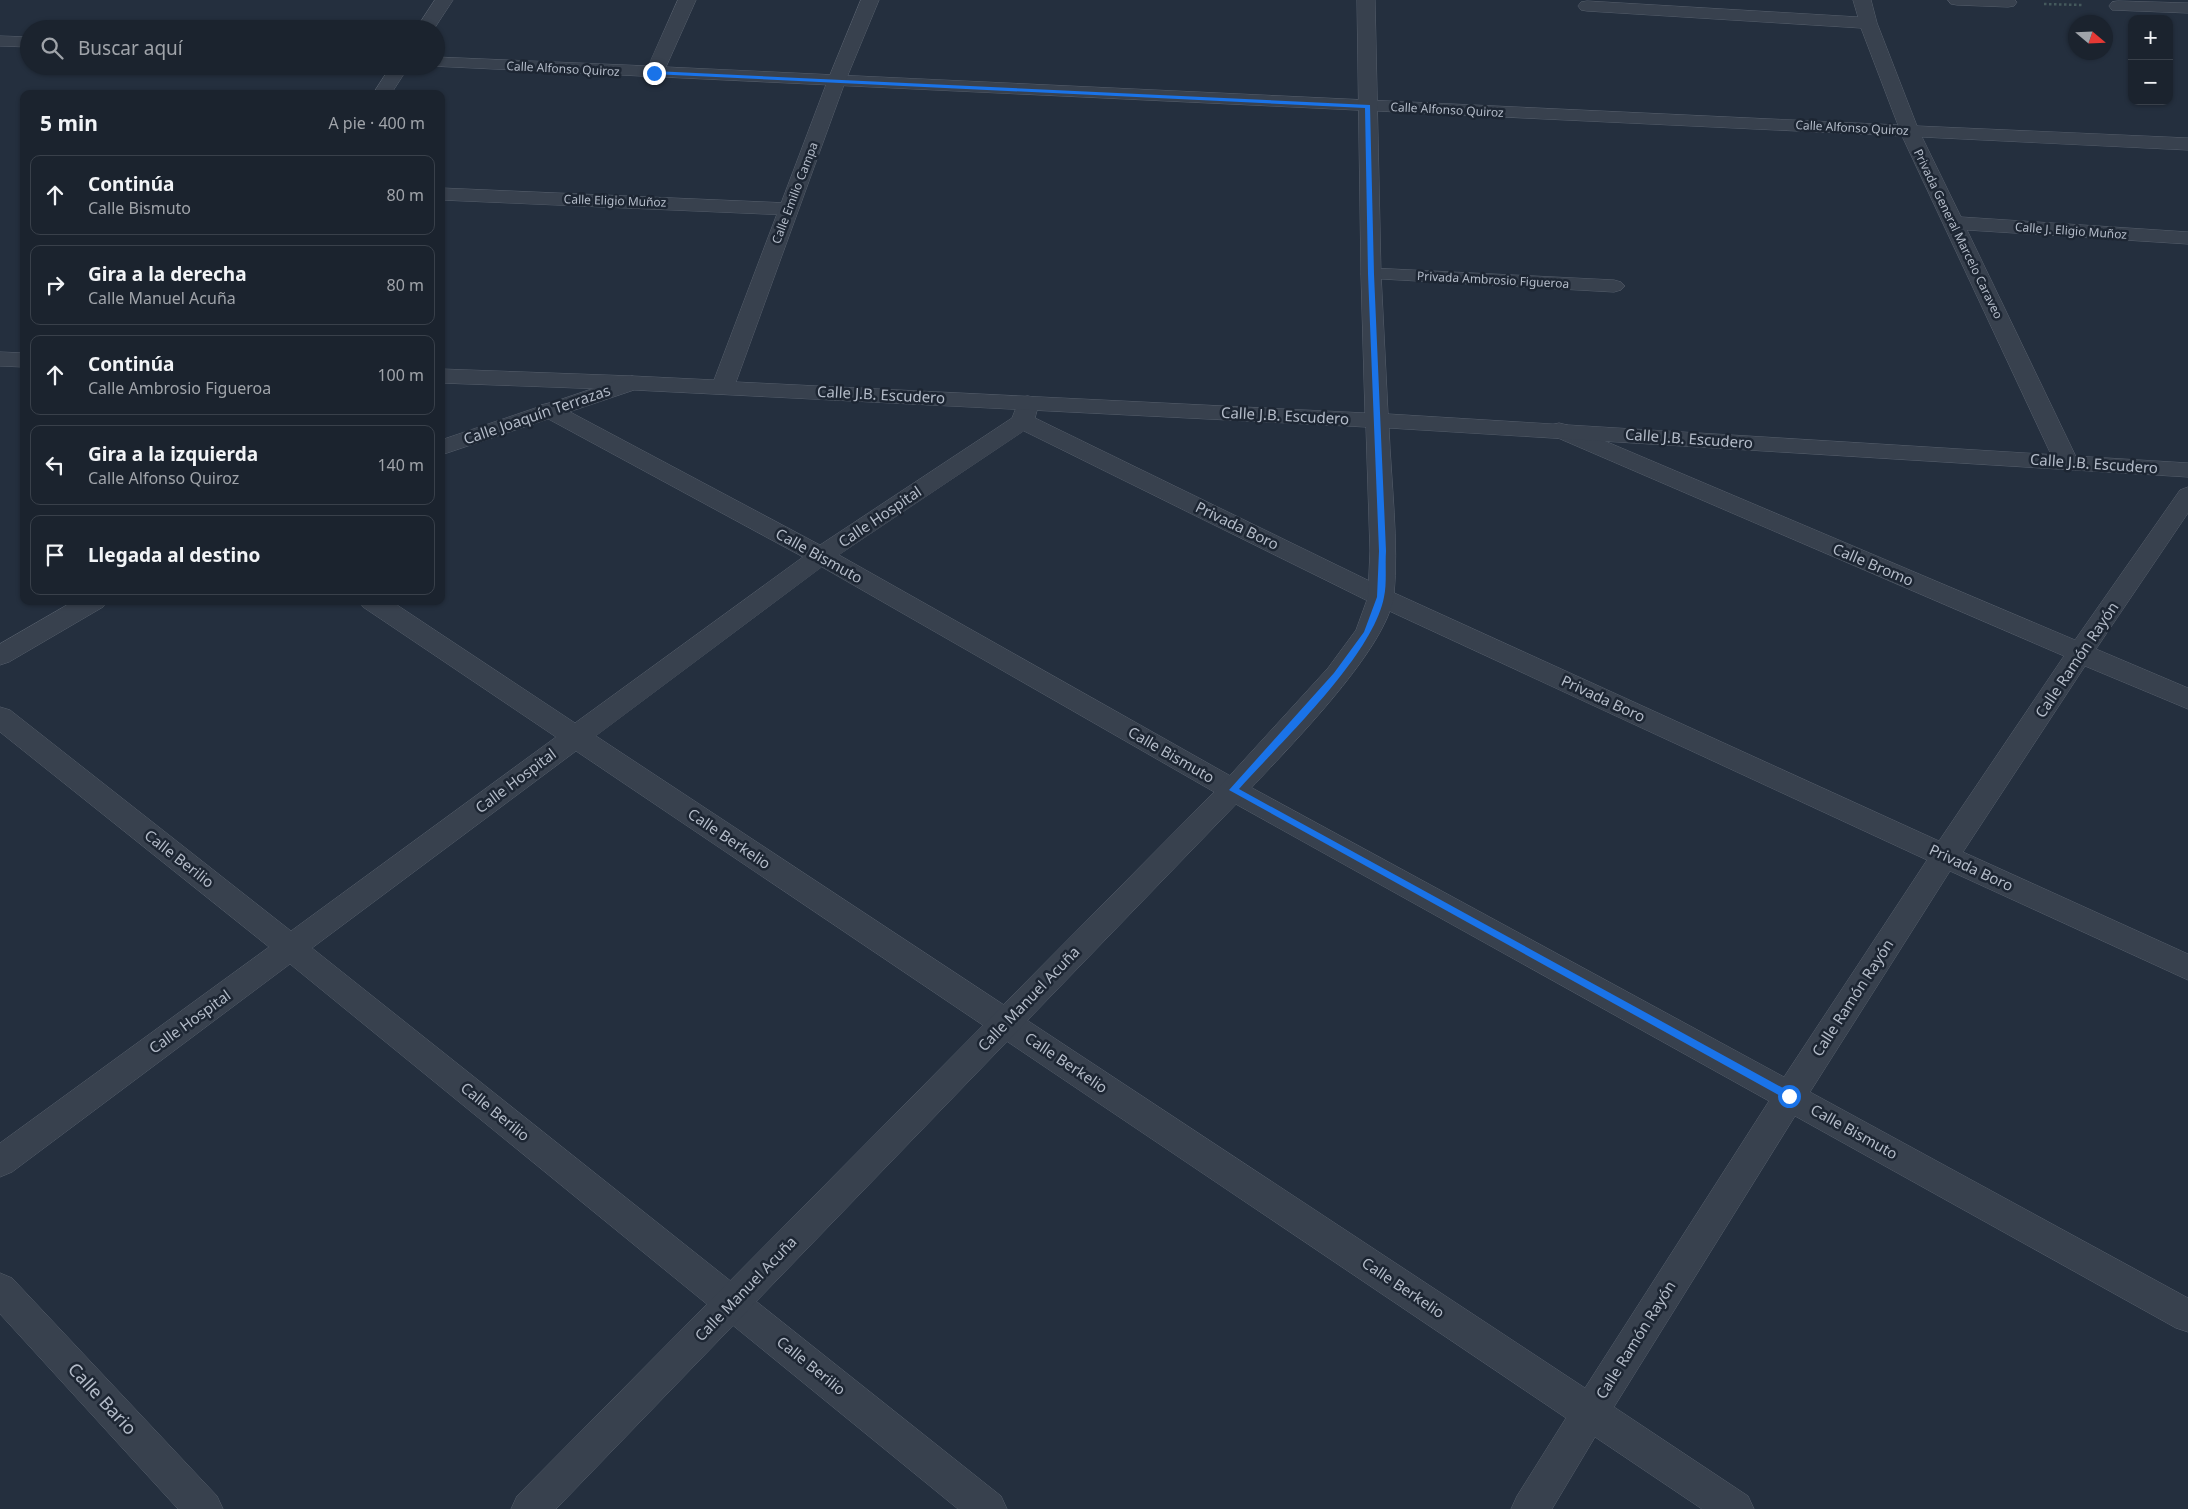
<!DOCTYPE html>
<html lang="es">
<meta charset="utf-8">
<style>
:root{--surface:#1b232e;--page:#282f3a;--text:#f1f3f6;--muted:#a0a4aa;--line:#39404a}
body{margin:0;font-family:"Noto Sans",sans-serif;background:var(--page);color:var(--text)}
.controls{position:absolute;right:15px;top:15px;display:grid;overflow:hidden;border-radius:10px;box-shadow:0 1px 4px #0004}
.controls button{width:45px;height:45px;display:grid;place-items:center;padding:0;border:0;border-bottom:1px solid var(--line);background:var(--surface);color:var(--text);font:25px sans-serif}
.compass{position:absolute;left:2068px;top:15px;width:45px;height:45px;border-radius:50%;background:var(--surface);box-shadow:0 1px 4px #0004;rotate:109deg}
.stop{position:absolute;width:15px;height:15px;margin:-11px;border:4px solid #1a73e8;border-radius:50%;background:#fff}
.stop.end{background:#1a73e8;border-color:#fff;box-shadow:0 1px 5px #0008}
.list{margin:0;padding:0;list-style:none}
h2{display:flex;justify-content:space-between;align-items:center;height:65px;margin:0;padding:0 20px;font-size:21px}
h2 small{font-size:16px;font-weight:400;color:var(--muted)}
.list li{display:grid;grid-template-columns:32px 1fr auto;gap:15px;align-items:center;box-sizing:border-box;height:80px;margin:0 10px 10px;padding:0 10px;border:1px solid var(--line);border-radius:10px}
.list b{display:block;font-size:19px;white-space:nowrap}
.list p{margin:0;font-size:16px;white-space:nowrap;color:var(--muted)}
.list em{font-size:16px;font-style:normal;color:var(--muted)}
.icon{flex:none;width:28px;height:28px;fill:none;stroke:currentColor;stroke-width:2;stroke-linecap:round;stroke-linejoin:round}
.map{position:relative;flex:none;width:2188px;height:1509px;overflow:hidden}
.search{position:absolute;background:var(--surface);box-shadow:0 1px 4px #0004;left:20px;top:20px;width:425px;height:55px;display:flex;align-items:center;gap:12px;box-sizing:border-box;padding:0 18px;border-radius:28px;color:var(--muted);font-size:19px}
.panel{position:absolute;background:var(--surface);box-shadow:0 1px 4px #0004;left:20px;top:90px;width:425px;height:515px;border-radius:10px}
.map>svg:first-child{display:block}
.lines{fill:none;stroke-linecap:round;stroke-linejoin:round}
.minor-casing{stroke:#565f6c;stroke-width:1}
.tertiary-casing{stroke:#565f6c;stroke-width:1}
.path{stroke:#44595c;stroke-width:2.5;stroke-dasharray:2.5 2.5;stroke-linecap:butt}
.minor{fill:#38414e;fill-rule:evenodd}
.tertiary{fill:#38414e;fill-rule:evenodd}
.route{fill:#1a73e8}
.labels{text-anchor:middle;stroke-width:5;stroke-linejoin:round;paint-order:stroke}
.far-street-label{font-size:12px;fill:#b4bcc9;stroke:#1d2633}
.street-label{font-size:15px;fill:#b4bcc9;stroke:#1d2633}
.near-street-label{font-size:18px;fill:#b4bcc9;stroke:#1d2633}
</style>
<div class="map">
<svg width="2188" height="1509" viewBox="0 0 2188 1509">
<rect width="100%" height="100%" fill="#242f3e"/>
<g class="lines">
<g class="minor-casing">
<path id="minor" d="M435,0H453L434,29H416Z
M678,0H696L666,67L1898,125L1861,28L1587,11L1581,10L1578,6L1581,2L1587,1L1858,17L1853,0H1871L1877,23L1917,126L2188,138V150L1922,137L1961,217L2188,232V244L1967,230L2079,463L2075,468L2067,470L2059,468L2055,463L1902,136L431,66H436V57L648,66Z
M1948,0H2015L2017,2L2014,6L2008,7L1957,5L1951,4Z
M2118,1L2188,3V13L2112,10L2109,6L2112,2Z
M0,36L29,37V47L0,46Z
M391,66H409L391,94H373Z
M441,188L788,203L795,205L798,209L795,213L788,215L441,200Z
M1371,268L1614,280L1621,282L1625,286L1621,290L1614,292L1364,278L1361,274L1364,270Z
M0,352L24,353V367L0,366Z
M441,369L632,376L640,378L643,383L640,388L632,390L441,383Z
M1028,396L1036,398L1039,403L1035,418L1390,591L1939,841L2064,656L1551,435L1547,430L1551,425L1559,423L1567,425L2075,640L2180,490L2188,487V513L2096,649L2188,688V709L2085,666L1963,852L2188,954V980L1950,871L1810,1092L2188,1298V1332L2176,1328L1795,1116L1614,1407L1748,1496L1754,1509H1702L1595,1437L1552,1509H1511L1517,1496L1566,1418L576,751L312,948L1001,1496L1007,1509H958L290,964L12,1172L0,1177V1143L269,947L0,732V707L10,710L291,931L556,737L363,607L359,601H391L575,723L803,557L541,415L538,410L541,405L549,403L557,405L820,545L1012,418L1020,398ZM1024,431L1372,603L1927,860L1784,1077L1243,783L839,555ZM822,567L1223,797L1769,1101L1585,1388L596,736Z
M0,1273L12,1278L217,1496L223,1509H178L0,1314Z"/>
</g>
<g class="tertiary-casing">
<path id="tertiary" d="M861,0H879L845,82L736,382L1365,413L1361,274L1357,0H1375L1381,274L1388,414L2188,463V477L1389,428C1391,480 1399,545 1394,595C1387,651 1282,754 1243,797L556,1509H511L517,1496L1223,783L1328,668L1356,630L1368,597L1370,551L1366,427L634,390L441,455V440L624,378L632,376L714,380L827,82Z
M74,601H107L103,607L9,662L0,665V644Z"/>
</g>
<path class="path" d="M2044,4L2082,5"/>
<use href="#minor" class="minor"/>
<use href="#tertiary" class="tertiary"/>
</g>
<path class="route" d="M654,71L1370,105L1374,274L1386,551C1385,566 1387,583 1384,597C1373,656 1280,743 1239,789L1792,1093V1099H1786L1229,790L1334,673L1364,632L1377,597L1379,551L1368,274L1365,108L652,74Z"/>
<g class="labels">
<g class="far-street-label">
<text transform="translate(563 69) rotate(3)" y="4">Calle Alfonso Quiroz</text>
<text transform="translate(1447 110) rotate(3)" y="4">Calle Alfonso Quiroz</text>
<text transform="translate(1852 128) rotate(3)" y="4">Calle Alfonso Quiroz</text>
<text transform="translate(795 193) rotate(-69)" y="4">Calle Emilio Campa</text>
<text transform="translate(615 201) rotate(2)" y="4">Calle Eligio Muñoz</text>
<text transform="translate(2071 231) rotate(4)" y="4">Calle J. Eligio Muñoz</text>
<text transform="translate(1958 234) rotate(64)" y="4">Privada General Marcelo Caraveo</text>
<text transform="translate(1493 280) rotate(3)" y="4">Privada Ambrosio Figueroa</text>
</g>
<g class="street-label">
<text transform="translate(881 395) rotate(3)" y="5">Calle J.B. Escudero</text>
<text transform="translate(537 415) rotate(-19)" y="5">Calle Joaquín Terrazas</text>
<text transform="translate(1285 416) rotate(3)" y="5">Calle J.B. Escudero</text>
<text transform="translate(1689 439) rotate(4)" y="5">Calle J.B. Escudero</text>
<text transform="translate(2094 464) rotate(4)" y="5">Calle J.B. Escudero</text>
<text transform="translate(880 517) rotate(-34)" y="5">Calle Hospital</text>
<text transform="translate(1237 526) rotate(26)" y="5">Privada Boro</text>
<text transform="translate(819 556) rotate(29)" y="5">Calle Bismuto</text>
<text transform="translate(1873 565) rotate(23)" y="5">Calle Bromo</text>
<text transform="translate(2077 660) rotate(-56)" y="5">Calle Ramón Rayón</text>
<text transform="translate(1603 699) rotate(25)" y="5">Privada Boro</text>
<text transform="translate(1171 755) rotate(30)" y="5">Calle Bismuto</text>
<text transform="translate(516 781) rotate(-37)" y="5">Calle Hospital</text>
<text transform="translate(729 839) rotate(34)" y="5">Calle Berkelio</text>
<text transform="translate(179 859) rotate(38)" y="5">Calle Berilio</text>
<text transform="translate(1971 868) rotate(25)" y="5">Privada Boro</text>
<text transform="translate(1853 998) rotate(-57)" y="5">Calle Ramón Rayón</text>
<text transform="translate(1029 999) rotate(-46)" y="5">Calle Manuel Acuña</text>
<text transform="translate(190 1022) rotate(-36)" y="5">Calle Hospital</text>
<text transform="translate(1066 1063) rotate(34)" y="5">Calle Berkelio</text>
<text transform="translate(495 1112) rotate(39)" y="5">Calle Berilio</text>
<text transform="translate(1854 1132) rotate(29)" y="5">Calle Bismuto</text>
<text transform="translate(1403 1288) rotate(34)" y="5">Calle Berkelio</text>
<text transform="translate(746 1289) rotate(-46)" y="5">Calle Manuel Acuña</text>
<text transform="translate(1636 1340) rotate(-58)" y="5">Calle Ramón Rayón</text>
<text transform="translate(811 1366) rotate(39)" y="5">Calle Berilio</text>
</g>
<g class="near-street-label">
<text transform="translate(102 1399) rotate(47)" y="6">Calle Bario</text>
</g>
</g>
</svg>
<div class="controls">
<button>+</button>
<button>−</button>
</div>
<svg class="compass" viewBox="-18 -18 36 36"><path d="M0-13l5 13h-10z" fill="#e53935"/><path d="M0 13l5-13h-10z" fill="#a0a4aa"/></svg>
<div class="stop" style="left:1789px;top:1096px"></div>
<div class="stop end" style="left:654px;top:73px"></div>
<div class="search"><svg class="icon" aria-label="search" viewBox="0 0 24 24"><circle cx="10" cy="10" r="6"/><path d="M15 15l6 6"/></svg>Buscar aquí</div>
<section class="panel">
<h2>5 min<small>A pie · 400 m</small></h2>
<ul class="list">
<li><svg class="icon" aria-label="ahead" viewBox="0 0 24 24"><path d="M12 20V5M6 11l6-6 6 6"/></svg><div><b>Continúa</b><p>Calle Bismuto</p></div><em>80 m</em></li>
<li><svg class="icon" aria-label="right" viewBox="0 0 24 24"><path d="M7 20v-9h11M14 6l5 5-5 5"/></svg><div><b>Gira a la derecha</b><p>Calle Manuel Acuña</p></div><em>80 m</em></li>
<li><svg class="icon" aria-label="ahead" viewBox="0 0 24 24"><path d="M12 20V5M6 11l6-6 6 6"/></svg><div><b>Continúa</b><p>Calle Ambrosio Figueroa</p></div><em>100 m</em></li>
<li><svg class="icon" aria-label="left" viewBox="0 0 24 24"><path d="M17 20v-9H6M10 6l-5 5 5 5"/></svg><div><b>Gira a la izquierda</b><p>Calle Alfonso Quiroz</p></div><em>140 m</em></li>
<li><svg class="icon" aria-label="arrive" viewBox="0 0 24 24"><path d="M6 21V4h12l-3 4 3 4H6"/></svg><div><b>Llegada al destino</b></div></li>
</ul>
</section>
</div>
